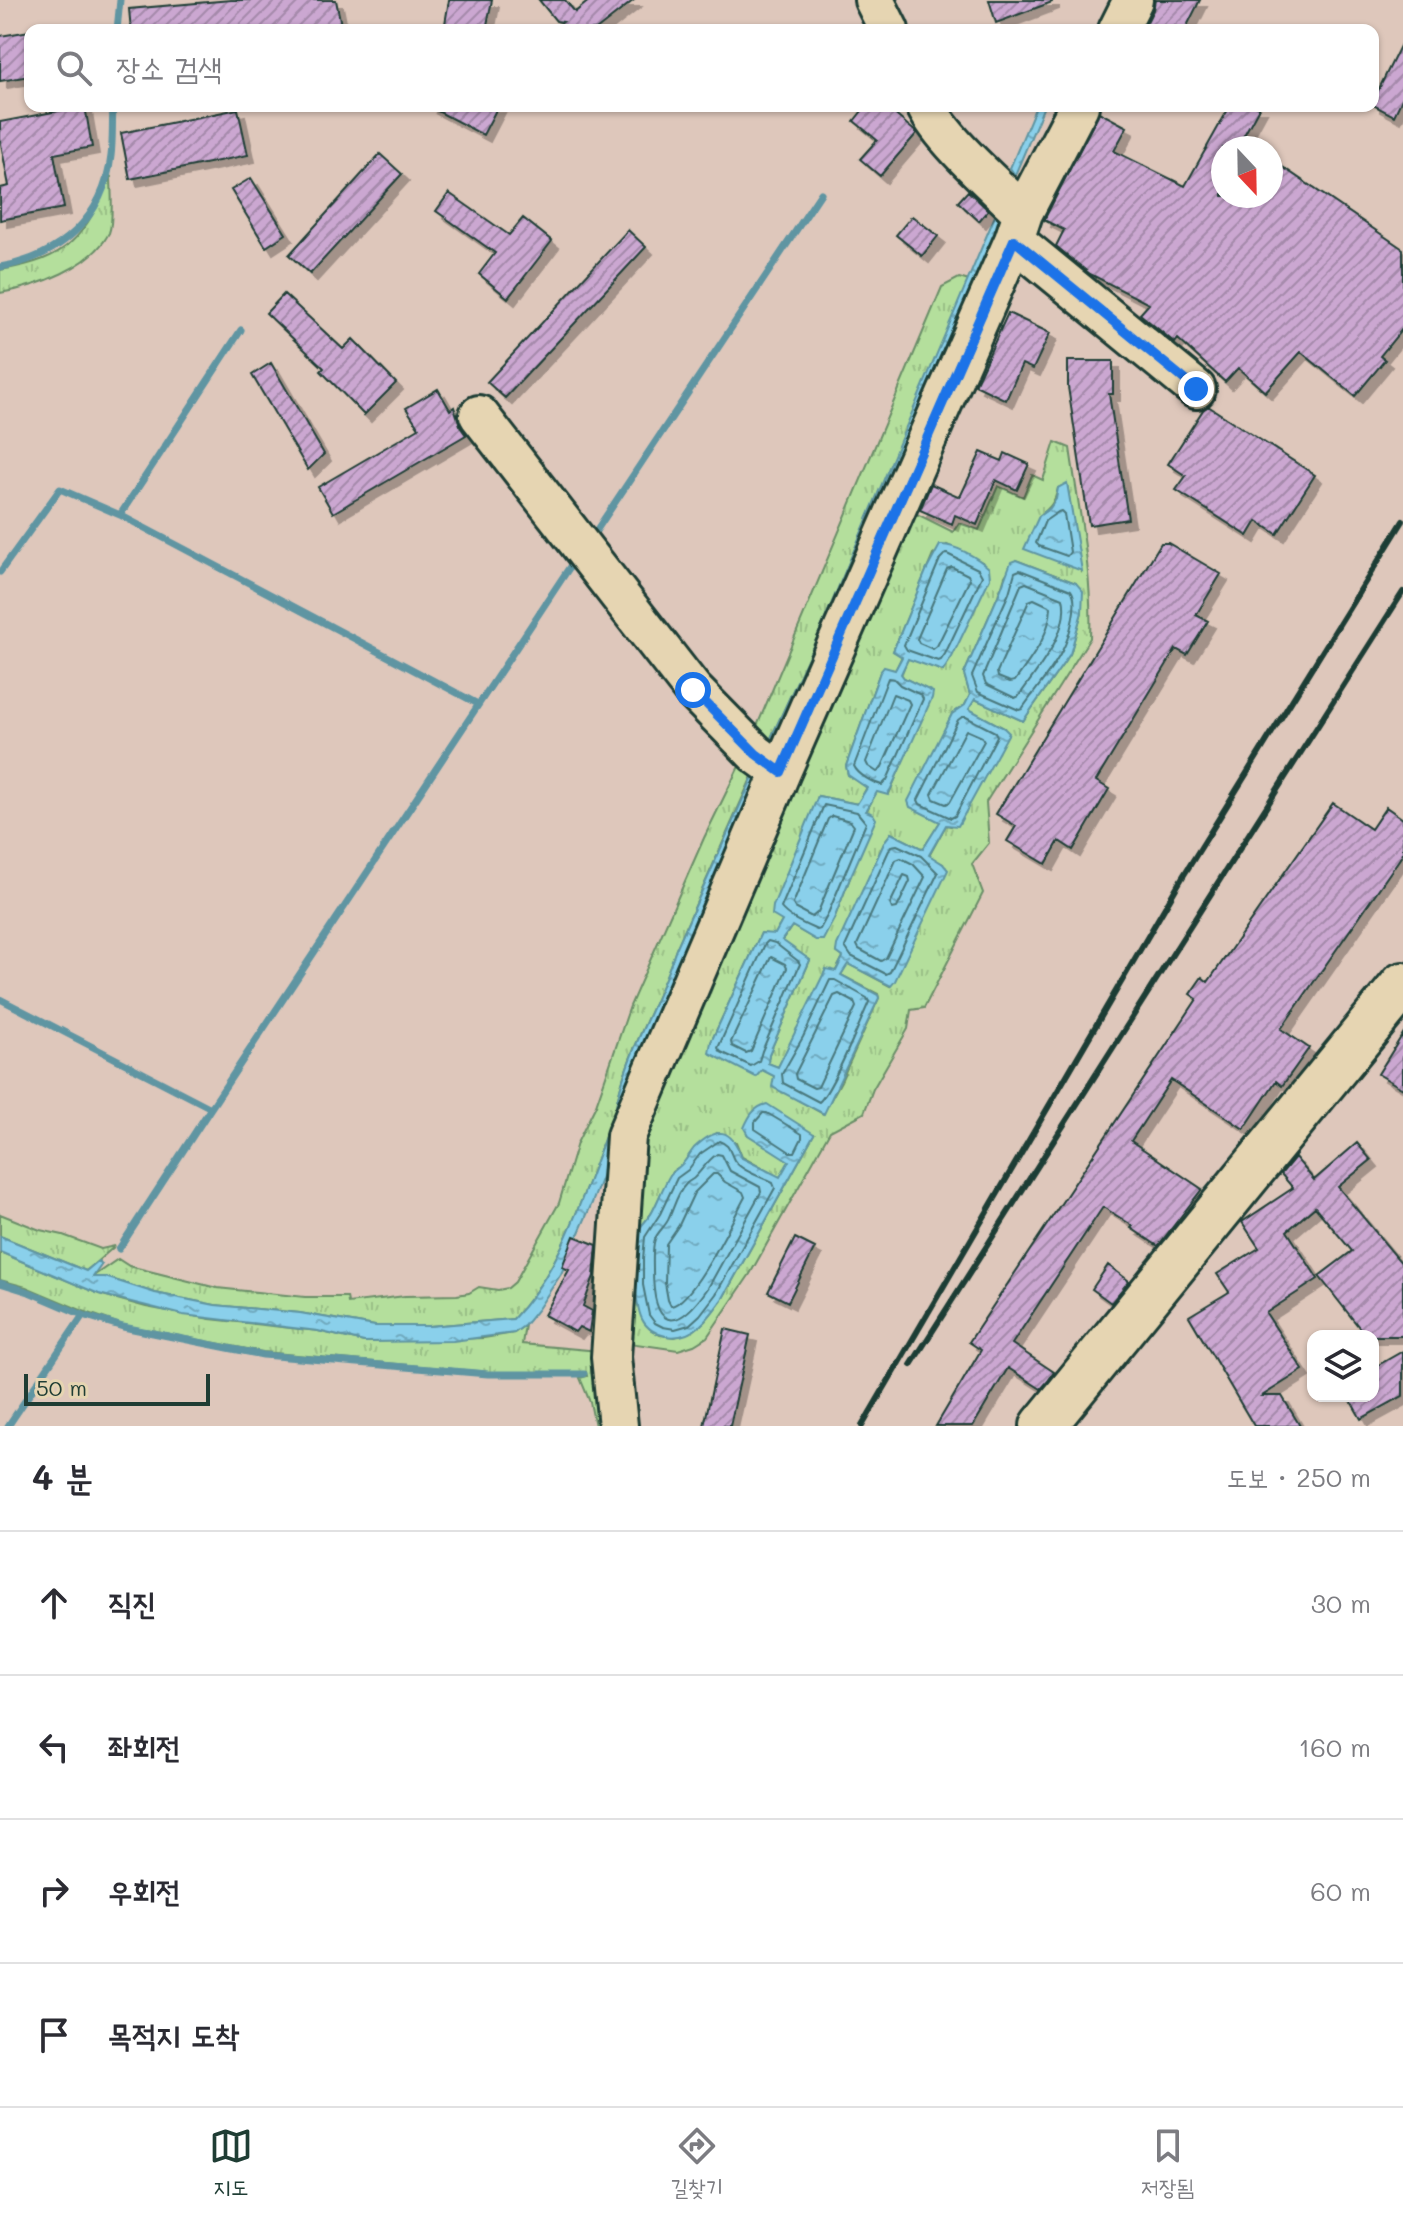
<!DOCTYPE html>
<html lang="ko">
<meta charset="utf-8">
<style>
:root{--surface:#fff;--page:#f7f7f7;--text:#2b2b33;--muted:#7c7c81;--line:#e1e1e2;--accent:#1f3d34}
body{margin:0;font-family:Mali,"Poor Story",sans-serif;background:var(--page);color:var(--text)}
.controls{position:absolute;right:24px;bottom:24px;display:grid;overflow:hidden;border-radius:16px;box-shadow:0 2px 6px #0004}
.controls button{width:72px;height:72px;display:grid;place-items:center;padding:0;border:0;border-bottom:2px solid var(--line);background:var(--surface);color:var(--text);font:40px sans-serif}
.compass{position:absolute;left:1211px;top:136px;width:72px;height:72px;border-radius:50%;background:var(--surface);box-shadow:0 2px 6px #0004;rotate:158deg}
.scale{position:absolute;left:24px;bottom:20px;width:186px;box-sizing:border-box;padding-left:8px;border:4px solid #1f3d34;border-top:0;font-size:22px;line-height:28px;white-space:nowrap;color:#1f3d34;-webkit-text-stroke:6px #e6d5b2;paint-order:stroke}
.stop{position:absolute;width:24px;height:24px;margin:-18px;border:6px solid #1a73e8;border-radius:50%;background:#fff}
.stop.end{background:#1a73e8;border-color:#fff;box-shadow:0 2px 8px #0008}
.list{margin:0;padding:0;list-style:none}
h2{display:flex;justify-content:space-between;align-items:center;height:104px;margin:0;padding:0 32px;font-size:34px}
h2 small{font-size:26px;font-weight:400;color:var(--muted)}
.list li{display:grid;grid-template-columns:52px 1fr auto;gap:24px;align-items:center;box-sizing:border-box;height:144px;padding:0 32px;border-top:2px solid var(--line)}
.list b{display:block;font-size:30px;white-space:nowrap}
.list em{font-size:26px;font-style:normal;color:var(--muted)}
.icon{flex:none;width:44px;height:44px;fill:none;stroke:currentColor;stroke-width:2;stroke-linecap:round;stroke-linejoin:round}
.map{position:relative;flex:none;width:1403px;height:1426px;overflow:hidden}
.search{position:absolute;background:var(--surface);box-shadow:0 2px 6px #0004;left:24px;right:24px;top:24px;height:88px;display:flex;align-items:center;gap:20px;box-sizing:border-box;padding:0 28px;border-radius:16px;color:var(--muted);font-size:30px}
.sheet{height:680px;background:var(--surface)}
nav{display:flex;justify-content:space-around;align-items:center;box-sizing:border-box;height:112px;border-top:2px solid var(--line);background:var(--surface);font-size:22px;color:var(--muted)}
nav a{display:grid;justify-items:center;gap:4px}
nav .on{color:var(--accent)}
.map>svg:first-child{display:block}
.grass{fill:url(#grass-tufts);stroke:#6a8e68;stroke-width:2;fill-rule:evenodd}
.water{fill:url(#water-ripples);stroke:#5f95a2;stroke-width:2}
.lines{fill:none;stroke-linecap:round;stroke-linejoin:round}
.shore{stroke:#4a787d;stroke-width:2}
.stream{stroke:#5f95a2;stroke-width:7}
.building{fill:url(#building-hatch);stroke:#1f3d34;stroke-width:2;filter:url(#shadow)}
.minor-casing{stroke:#1f3d34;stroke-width:44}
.major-casing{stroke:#1f3d34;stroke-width:50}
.minor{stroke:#e6d5b2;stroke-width:38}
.major{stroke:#e6d5b2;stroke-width:44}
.rail{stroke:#1f3d34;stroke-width:6}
.route{stroke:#1a73e8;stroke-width:10}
</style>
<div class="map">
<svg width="1403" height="1426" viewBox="0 0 1403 1426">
<defs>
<pattern id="grass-tufts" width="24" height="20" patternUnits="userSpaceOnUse" patternTransform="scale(2)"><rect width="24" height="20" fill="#b4df9c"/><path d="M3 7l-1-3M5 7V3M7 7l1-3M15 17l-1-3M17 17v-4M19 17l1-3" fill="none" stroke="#9ac087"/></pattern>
<pattern id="water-ripples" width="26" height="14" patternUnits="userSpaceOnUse" patternTransform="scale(2)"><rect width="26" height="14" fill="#8ad0eb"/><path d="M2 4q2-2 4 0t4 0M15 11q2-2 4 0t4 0" fill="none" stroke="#70aabf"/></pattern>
<pattern id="building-hatch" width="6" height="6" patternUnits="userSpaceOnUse" patternTransform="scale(2)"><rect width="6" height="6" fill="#cba7d1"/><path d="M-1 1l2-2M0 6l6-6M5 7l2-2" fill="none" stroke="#a489aa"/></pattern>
<filter id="shadow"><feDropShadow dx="7" dy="7" stdDeviation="0" flood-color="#0004"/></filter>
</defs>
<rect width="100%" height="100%" fill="#dec7bb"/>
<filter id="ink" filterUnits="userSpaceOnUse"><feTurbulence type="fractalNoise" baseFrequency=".0125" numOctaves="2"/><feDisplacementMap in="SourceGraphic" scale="16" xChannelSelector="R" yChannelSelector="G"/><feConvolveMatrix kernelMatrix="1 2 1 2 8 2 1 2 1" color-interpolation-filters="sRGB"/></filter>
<g filter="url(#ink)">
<path class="grass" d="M111,176C111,189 114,221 109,233C92,267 36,287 0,293V270C69,259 85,237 111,176Z
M959,278L969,281L817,638L765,751L752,738L942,287Z
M1055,442L1070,448C1079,511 1093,574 1090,638L986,802L989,843L972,864L983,893L924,1008L911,1010L908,1029L873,1089L864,1113L830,1131L750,1274L707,1337L694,1345L678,1350L629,1343L637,1142L907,509L953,532L959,523L979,530L998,486L1023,497L1032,475L1043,480ZM1067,484L1081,570V571L1039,516C1050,508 1055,502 1058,488ZM947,545L982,562L943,671L908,658L901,674L904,678L932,692L889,794L877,791L866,812L850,878L834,919L816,940L792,926L782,941L810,960L769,1054L767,1063L778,1067C798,1030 824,995 843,957L836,952L885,841L891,833L923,849L940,822L938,744L952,714L965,705L970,695L964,674L1001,589L1005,576L1016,560L1076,583L1082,612L1070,654L1023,721L975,699L968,709L1004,728L951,826L946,825L929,856L943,864L890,986L847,963L841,975L878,994L879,998L841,1081L823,1114L796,1099L774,1076L711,1042L761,933L775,935L782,921L818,796L858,804L867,787L848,775L846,766L880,672L895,671L902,656L893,651L933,555ZM717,1133L736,1142L742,1157L780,1178L790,1161L749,1135L814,1134L723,1298L705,1321L693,1331L675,1337L660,1335L650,1329L638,1306L635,1285L636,1234L653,1211L672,1172L682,1165L694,1149Z
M744,756L757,765L676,949C658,1004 625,1054 615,1111C586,1182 567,1263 513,1319L429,1326H375L300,1313L215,1305L155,1293L105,1277H92L118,1259L129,1266L217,1288L305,1297H347L348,1303L405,1296L457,1295L469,1293L479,1287L498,1290L508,1288L515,1282L559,1203L577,1143L596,1105L630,1006L704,838Z
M0,1214L40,1230L63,1235L101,1249L115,1246L86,1271L0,1236Z
M0,1252L99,1294L146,1307L210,1319L318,1331L364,1342L484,1338L514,1333L525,1325L522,1344L599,1351L608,1426H595L590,1402L580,1378L587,1376L586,1372H488L263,1352L123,1325L83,1311L26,1287L0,1280Z"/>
<path class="water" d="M1036,106H1044L1015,175L1010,168Z
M997,211L1004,223L776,756L765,751L817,638Z
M1067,483L1082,571L1024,549L1039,516L1050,508L1056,499L1058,488Z
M940,545C955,544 978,558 989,568L990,578L952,657L943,671L908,659L901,674L904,678L933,692L932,698L888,795L877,792L866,811L873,814L876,819L850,878L834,919L823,940H816L792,926L782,940L810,960L769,1054L768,1063L778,1067L826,969L836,971L843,957L836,952L837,945L885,841L891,833L923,849L940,822L910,807L908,801L952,714L965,705L970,695L964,674L1001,589L1011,562L1016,560L1076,583L1083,591L1082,612L1070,654L1023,721L975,699L969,709L1004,728L1009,733L958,826L946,825L929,855L943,864L948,870L895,981L891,986L848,964L841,975L878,995L879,998L824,1114L772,1087L774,1076L762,1070L756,1077L709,1053L711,1042L761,933L775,934L782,921L772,915L773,906L818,796L857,804L867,788L848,775L846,766L880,672L884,667L895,670L902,657L893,651L926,571Z
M758,765L768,772L651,1047L592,1203L561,1274L538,1309L525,1325L514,1333L453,1341L364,1342L318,1331L183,1315L99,1294L0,1252V1236L86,1271L98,1261L102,1264L93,1277H105L155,1293L215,1305L300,1313L375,1326H429L513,1319C567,1263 586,1182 615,1111C625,1055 658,1004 676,949Z
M767,1104L814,1134L723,1298C709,1318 693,1341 666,1336C656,1334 646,1328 642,1319C635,1306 632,1247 637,1234C639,1227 647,1220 651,1214C658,1202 662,1188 670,1175C673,1170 679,1168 683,1163C687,1159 690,1153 694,1148C717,1126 731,1127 742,1158L780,1177L789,1161L748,1135L744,1128C749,1116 754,1107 767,1104Z"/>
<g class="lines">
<path class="shore" d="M1058,512L1061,511L1064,514L1070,552L1067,556L1039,546L1036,543L1045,521Z
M947,554L978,569L982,576L945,654L941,660L938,661L907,650L904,645L940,559L944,555Z
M952,567L968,575L970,579L937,646L933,649L919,643L917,639L947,569Z
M1020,570L1071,590C1080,602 1069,638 1062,651C1052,671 1035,690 1022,709L1019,710L978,692L972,676L1009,593L1015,572Z
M1026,583L1063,598C1071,631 1037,670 1019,696L1015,698L986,684L983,676L1021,585Z
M1034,599L1051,607C1050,636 1031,658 1015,681L1010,682L998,677L997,672L1029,601Z
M888,678L894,679L900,685L921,695L923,699L887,780L882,785C873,783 858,775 854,766Z
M893,694L908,700L910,704L881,769L877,772L868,766L866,762Z
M962,717H966L995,732L997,736L955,816L951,818L920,804L918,800L958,720Z
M966,730L982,737L984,741L950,802L946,804L934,799L932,794Z
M824,805L857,812L866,823L827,916L820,929L817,930C804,924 789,918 781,908Z
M832,816L850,821L854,826L818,912L812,917L795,908L793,904L828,819Z
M897,845L921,856L938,873L890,972L886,974L851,956L845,947L891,846Z
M901,858L913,864L925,877L886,958L881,961L859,949L857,945L896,860Z
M904,875L909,877L910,881L897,908L892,909L890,904Z
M768,941L775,943L798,961L800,964L762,1051L759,1061L751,1066L721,1052L718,1048L765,944Z
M771,957L785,964L787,968L751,1051L746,1053L732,1046L731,1042Z
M830,980H835L867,998L869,1002C860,1022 832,1091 819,1102L783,1083L782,1074L803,1037Z
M839,994L854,1002L856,1007L818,1087L814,1088L796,1079L795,1074L834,996Z
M763,1113H767L802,1134V1138L795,1152H790L755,1129V1122Z
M719,1141C730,1145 729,1150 734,1160C741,1171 762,1177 773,1183L775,1188L716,1294L700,1315L689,1325L675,1329L663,1327L655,1323L649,1315L643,1285V1259L645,1237L660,1214L677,1178L688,1170L700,1154Z
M717,1154L722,1155L730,1171L760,1187L761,1192L708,1288C674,1337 653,1327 653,1270C653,1261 652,1247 655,1239C658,1231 666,1226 669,1218C674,1207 677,1193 686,1184C688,1181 693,1180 695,1177C703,1169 707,1161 717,1154Z
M713,1174H717L725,1182L743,1192L745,1197C733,1219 693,1303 671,1306L668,1300L665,1283L666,1244L679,1225L694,1193Z"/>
<path class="stream" d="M117,30L120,0
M0,267C59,257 104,219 111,156C113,140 112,123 113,106
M241,330L120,515L478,704
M590,540L821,193
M0,572L60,489L120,515
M0,999L211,1108
M119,1249L211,1108L575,559
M0,1283L29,1292L83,1315
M8,1426L83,1315L123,1327L263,1355L488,1374H584"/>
</g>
<path class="building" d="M231,0H336L342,30H131L129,9Z
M449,0H492L486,30H444Z
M539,0H565L575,12L590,0H634L596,30H552L563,22L556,21Z
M989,0H1052V2L996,23Z
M1155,0H1200L1185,30H1143L1153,10Z
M30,31V76L0,81V36Z
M1403,40V97L1394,116L1373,105V101Z
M85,106L92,147L54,154L64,208L0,220V188L9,186L0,139V122Z
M428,106H498L483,135Z
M866,106H885L917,133L880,176L860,159L877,140L854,121Z
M1230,106H1260L1237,148H1223V196H1271V180L1281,166L1403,249V328L1380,356L1385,360L1355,396L1301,352L1265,392L1238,368L1225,382L1178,339L1175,343L1140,314L1149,304L1090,274L1056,246L1064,230L1044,220L1099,112L1127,127L1114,151L1185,186Z
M238,109L248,155L130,179L121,133Z
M380,154L402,174L310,274L289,255Z
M251,178L286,234L266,247L231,190Z
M968,191L988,210L979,221L958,202Z
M449,193L509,235L523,218L552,241L508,298L479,274L495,253L436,211Z
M912,216L938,236L922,256L896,235Z
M628,230L646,247L505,398L487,382Z
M284,294L343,349L353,339L396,383L364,415L321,371L324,368L266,313Z
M1008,313L1050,333L1033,369L1022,364L1006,400L975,385Z
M1068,361H1113V394H1109L1128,519L1089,525L1068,387Z
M271,363L324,454L308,470L252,375Z
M438,389L450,410L454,407L461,428L466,435L333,513L318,487L419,428L406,408Z
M1208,406L1315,475L1277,534L1257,521L1248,536L1176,490L1186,476L1168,464L1203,410Z
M981,452L1002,461L1005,453L1029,464L1017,490L996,480L977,525L955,515L952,524L920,510L931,484L960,497Z
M1161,543H1168L1221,574L1196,615L1208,621L1187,655L1176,649L1096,781L1109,789L1073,850L1059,841L1046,864L1007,841L1016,826L996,814Z
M1333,803L1371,829L1386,807L1403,819V854L1281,1029L1309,1048L1282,1086L1276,1081L1244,1129L1171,1080L1131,1141L1202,1189L1158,1246L1131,1228L1133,1226L1103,1207L1012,1344L1054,1372L1048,1381L1041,1389L1008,1368L973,1426H936L981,1350L969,1342L1197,999L1190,994L1202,977L1208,982Z
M1403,1034V1089L1378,1074Z
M1357,1143L1371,1160L1338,1187L1403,1265V1336H1366L1319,1276L1352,1251L1315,1207L1287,1231L1318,1279L1266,1313L1303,1370L1262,1396H1282L1300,1426H1254L1189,1316L1229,1292L1217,1274L1259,1248L1242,1222L1293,1188L1281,1174L1295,1157L1314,1180Z
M574,1236L597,1245L594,1276L583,1306L592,1311L589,1332L579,1327L575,1332L544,1315L569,1270L562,1267Z
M795,1238L815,1248L788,1302L768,1292Z
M1108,1265L1129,1281L1111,1303L1092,1289Z
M725,1329L750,1335L730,1426H704Z
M1403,1351V1396L1361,1419L1348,1396H1373V1368Z"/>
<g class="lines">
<g class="minor-casing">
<path id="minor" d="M874,0L889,30
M1118,30L1133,0
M1023,213L1079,106
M1014,240L1196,389
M479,415L693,690L756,754L781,772
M618,1426L611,1357L626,1136L781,772L1014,240L1023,213C995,185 943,141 926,106"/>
</g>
<g class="major-casing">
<path id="major" d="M1043,1426L1403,985"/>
</g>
<use href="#minor" class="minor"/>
<use href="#major" class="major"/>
<path class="rail" d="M911,1365L1403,592
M862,1426L1182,878L1403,521"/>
</g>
</g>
<g class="lines" filter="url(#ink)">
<path class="route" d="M693,690L756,754L781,772L1014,240L1196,389"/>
</g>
</svg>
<div class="controls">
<button><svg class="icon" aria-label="layers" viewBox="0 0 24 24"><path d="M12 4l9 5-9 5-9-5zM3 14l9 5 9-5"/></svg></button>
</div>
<svg class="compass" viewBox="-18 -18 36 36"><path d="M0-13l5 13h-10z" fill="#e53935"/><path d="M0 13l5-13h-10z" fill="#7c7c81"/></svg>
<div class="scale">50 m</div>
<div class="stop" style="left:693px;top:690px"></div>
<div class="stop end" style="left:1196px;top:389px"></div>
<div class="search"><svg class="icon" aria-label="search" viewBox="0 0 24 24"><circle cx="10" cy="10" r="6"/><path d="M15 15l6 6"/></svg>장소 검색</div>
</div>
<section class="sheet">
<h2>4 분<small>도보 · 250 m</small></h2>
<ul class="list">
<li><svg class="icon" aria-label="ahead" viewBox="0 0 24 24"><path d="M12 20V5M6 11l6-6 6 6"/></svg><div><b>직진</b></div><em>30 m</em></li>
<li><svg class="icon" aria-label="left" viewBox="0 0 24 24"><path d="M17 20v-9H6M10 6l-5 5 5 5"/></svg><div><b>좌회전</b></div><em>160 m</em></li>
<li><svg class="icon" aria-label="right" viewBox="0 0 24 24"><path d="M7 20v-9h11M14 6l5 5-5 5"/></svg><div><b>우회전</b></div><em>60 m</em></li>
<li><svg class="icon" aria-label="arrive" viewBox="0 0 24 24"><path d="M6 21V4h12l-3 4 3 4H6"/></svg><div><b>목적지 도착</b></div></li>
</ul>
</section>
<nav>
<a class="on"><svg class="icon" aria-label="map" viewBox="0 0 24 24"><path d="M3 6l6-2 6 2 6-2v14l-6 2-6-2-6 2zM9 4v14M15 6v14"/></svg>지도</a>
<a><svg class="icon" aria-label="directions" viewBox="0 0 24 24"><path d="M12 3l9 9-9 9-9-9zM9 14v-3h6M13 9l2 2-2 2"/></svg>길찾기</a>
<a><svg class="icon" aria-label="saved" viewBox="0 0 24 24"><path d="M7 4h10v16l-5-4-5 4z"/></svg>저장됨</a>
</nav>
